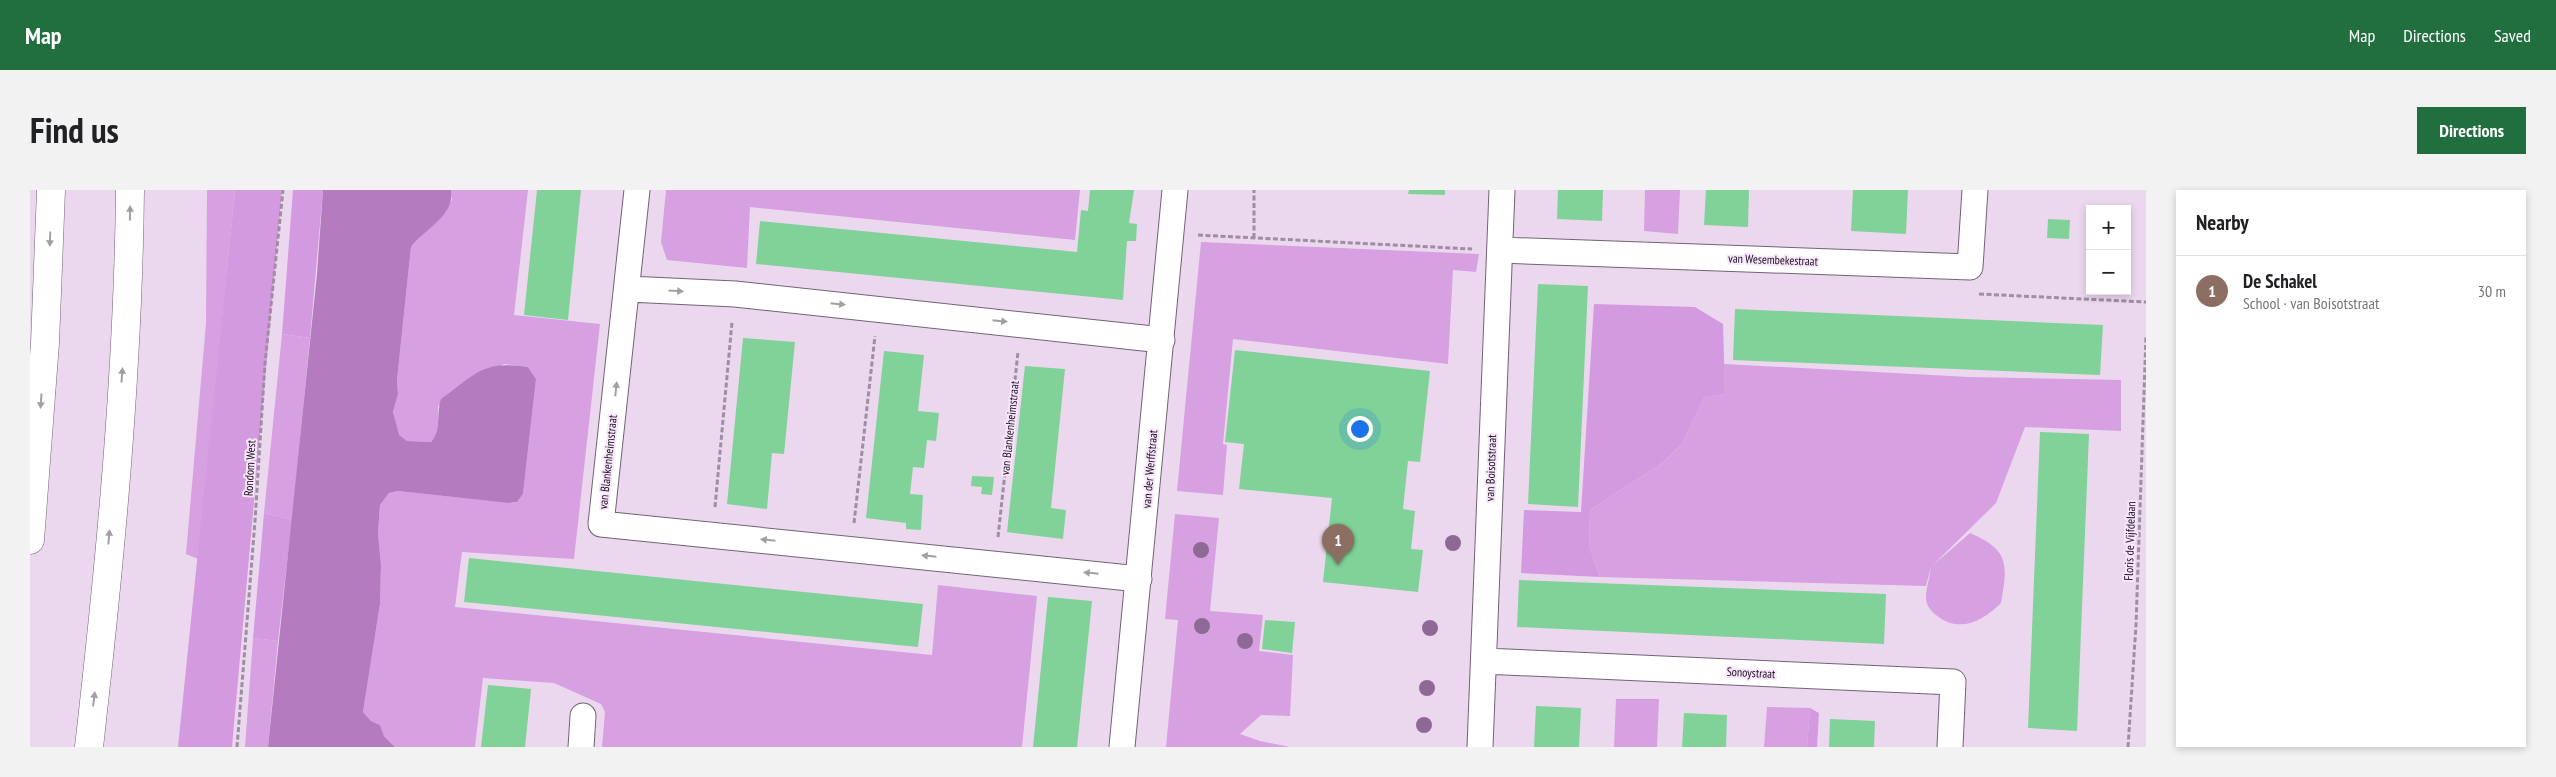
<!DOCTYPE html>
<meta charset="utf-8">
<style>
:root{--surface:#fff;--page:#f2f2f2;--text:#202124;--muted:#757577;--line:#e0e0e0;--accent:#216f3f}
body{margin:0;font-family:"PT Sans Narrow",sans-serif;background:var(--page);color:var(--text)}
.controls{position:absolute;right:15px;top:15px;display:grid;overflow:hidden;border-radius:0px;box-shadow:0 2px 8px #0003}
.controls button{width:45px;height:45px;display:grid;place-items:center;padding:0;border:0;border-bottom:1px solid var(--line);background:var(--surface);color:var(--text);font:25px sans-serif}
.you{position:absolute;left:1329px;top:238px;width:18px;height:18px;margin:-12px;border:4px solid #fff;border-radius:50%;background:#1a73e8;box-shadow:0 0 0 8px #1a73e833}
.badge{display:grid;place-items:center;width:32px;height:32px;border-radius:50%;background:var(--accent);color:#fff;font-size:16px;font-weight:700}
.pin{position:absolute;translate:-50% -41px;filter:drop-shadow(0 1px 2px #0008)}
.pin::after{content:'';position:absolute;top:26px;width:18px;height:15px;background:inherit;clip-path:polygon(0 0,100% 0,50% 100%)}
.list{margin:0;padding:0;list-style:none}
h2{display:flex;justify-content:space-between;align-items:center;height:65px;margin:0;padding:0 20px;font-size:21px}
h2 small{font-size:16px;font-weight:400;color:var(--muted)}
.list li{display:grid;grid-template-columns:32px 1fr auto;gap:15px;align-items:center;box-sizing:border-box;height:70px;padding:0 20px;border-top:1px solid var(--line)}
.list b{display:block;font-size:19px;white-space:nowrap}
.list p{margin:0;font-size:16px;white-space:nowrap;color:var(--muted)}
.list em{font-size:16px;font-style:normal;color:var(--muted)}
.map{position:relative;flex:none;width:2116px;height:557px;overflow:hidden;border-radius:0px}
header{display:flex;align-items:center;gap:30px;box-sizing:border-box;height:70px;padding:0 25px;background:var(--accent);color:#fff}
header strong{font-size:24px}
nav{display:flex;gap:28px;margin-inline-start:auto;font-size:18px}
.intro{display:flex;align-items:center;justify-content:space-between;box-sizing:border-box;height:120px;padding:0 30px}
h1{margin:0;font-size:35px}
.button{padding:12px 22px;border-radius:0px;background:var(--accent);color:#fff;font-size:18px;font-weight:700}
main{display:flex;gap:30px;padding:0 30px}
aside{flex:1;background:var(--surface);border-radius:0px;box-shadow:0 2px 8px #0003}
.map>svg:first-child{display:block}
.green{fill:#d7a0e1}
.forest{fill:#d49adf}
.water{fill:#b47bbf}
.building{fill:#81d298}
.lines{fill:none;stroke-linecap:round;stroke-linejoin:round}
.street-casing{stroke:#736276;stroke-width:27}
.highway-casing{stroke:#736276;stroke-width:29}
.path{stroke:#9d8ea0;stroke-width:3;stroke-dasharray:5 2.5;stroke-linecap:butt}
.street{stroke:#fff;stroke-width:25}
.highway{stroke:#fff;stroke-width:28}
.tree{fill:#8f6996}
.oneway{fill:#a29fa3}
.labels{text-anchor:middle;stroke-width:4;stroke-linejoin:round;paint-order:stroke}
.street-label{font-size:12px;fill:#171018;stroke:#f9e5fd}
</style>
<header>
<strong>Map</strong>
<nav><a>Map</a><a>Directions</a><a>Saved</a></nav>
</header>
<div class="intro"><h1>Find us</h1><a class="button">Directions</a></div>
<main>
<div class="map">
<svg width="2116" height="557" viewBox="0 0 2116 557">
<rect width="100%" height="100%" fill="#ebd8ef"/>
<path class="green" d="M177,0H205L168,369L156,364L176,133Z
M421,0H498L484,125L570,134L544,369L432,362L425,417L902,465L908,395L1007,406L992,557H572L575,522L571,514L524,493L453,488L445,557H365L354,546L350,535L341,531L333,522L350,414L351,375L348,344L350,315L359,303L368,301L483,313L487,312L493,304L506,189L498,177L474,174L408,216C408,229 410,242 401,252L377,251L368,245L363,222L368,204L367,190L381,57L422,10Z
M636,0H1050L1045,50L720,17L717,78L637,70L631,52Z
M1615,0H1650L1648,44L1614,41Z
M1171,52L1449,64L1446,82L1423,80L1418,174L1203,149L1193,254L1197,255L1193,305L1147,301Z
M252,144L280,148L262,330L234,323Z
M1694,174L1939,187L2091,190V241L1995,237L1966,313L1902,376L1940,343C1979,360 1978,373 1971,413C1953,431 1929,444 1906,425C1901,421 1896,415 1896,408C1896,398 1900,387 1901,377L1896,396L1570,387L1559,355L1560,320L1634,272L1652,254L1674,208L1695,204Z
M1145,324L1189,328L1180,421L1233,425L1229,461L1263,465L1260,526L1231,525L1210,544L1230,551L1260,557H1136L1148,430L1135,429Z
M223,448L248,451L238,557H215Z
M1586,509H1629L1627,557H1584Z
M1737,517L1780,518L1777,557H1734Z"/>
<path class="forest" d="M205,0H252L202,557H148Z
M263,0H293L280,148L252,144Z
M1564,114L1665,117L1693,134L1695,204L1674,208L1652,254L1634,272L1560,320L1559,355L1570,387L1491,383L1494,320L1551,322Z
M234,323L262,330L248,451L223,448Z
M1780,518L1789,523L1787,557H1777Z"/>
<path class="water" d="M293,0H421C425,26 395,38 381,57L367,190L368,204L363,222L369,245L377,251L401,252C412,240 406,223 411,209C446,184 452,170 498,177L506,189L493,304L487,312L479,313L368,301L359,303L350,315L348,344L351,375L350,414L333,522L341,531L350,535L354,546L365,557H238L287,84Z"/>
<path class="building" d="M507,0H551L538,130L494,125Z
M1060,0H1104L1099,33L1107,34L1106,51H1097L1093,110L726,74L730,31L1047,62L1051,20L1058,21Z
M1379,0H1415V5L1378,4Z
M1528,0H1573L1572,31L1527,29Z
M1676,0H1719L1718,37L1674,35Z
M1823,0H1878L1876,44L1821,41Z
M2018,29L2040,30L2039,49L2017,48Z
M1508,94L1558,96L1548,317L1498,314Z
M1705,119L2073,135L2070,185L1703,170Z
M713,148L765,152L754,264L742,263L737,319L697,314Z
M1205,160L1400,181L1390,272L1378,271L1373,319L1385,321L1381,359L1393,360L1388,402L1293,392L1302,308L1209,299L1214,254L1195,252Z
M854,161L894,165L888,221L909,223L906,251L897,250L894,278L883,277L880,304L893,305L891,340L876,339V333L836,328Z
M995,176L1035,179L1021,318L1036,320L1033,349L977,342Z
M2010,242L2059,244L2047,541L1998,538Z
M942,286L964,287L962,305L951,304L952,297L941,296Z
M439,368L893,414L888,457L434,412Z
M1489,390L1856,404L1854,454L1487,437Z
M1018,407L1062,411L1047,557H1003Z
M1235,430L1265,432L1262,463L1232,459Z
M458,495L501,499L495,557H451Z
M1506,516L1551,518L1549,557H1504Z
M1654,523L1697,525L1696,557H1652Z
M1800,529L1845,531L1844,557H1799Z"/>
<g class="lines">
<g class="street-casing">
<path id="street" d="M607,0L571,334L1109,389
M1470,60L1940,77L1945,0
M598,99L705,104L1132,150
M1454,471L1923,492L1920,557
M551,557L553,526
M1092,557L1145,0
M1450,557L1472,0"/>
</g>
<g class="highway-casing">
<path id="highway" d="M0,350L15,153L21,0
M59,557C80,373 98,186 100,0"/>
</g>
<path class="path" d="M1168,45L1442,59
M1224,48V0
M1949,104L2116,112
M685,317L702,132
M824,333L845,146
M968,347L988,162
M207,557L225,331L235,173L253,0
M2098,557L2106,435L2116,145"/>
<use href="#street" class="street"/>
<use href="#highway" class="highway"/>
</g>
<g class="tree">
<circle cx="1423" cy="353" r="8"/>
<circle cx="1171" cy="360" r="8"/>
<circle cx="1172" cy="436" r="8"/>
<circle cx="1400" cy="438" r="8"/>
<circle cx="1215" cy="451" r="8"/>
<circle cx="1397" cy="498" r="8"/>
<circle cx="1394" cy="535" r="8"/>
</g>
<defs><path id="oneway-solid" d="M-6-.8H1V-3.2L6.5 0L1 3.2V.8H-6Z" transform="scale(1.25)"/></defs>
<g class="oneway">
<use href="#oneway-solid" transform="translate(100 23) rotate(-89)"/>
<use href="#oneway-solid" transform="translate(20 49) rotate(92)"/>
<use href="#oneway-solid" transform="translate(646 101) rotate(3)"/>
<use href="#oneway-solid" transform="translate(808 114) rotate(6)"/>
<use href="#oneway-solid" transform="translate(970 131) rotate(6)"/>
<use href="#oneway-solid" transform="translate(92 185) rotate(-86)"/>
<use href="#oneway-solid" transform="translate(586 199) rotate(-84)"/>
<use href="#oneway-solid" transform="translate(11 211) rotate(94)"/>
<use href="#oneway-solid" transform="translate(79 347) rotate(-85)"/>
<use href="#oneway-solid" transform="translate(738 350) rotate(-174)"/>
<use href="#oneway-solid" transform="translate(899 366) rotate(-174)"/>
<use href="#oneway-solid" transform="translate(1061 383) rotate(-174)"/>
<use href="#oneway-solid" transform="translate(64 509) rotate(-83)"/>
</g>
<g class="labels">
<g class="street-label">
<text transform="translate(1743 70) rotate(2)" y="4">van Wesembekestraat</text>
<text transform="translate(980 238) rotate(-84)" y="4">van Blankenheimstraat</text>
<text transform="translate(578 272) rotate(-84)" y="4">van Blankenheimstraat</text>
<text transform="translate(220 278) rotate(-87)" y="4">Rondom West</text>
<text transform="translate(1461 278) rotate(-88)" y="4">van Boisotstraat</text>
<text transform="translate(1120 279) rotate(-85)" y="4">van der Werffstraat</text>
<text transform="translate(2100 351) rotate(-88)" y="4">Floris de Vijfdelaan</text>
<text transform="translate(1721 483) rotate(3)" y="4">Sonoystraat</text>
</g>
</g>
</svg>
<div class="controls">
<button>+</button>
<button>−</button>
</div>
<div class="you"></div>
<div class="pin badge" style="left:1308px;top:375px;background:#8d6e63">1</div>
</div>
<aside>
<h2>Nearby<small></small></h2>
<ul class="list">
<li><span class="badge" style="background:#8d6e63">1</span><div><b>De Schakel</b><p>School · van Boisotstraat</p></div><em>30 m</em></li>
</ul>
</aside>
</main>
